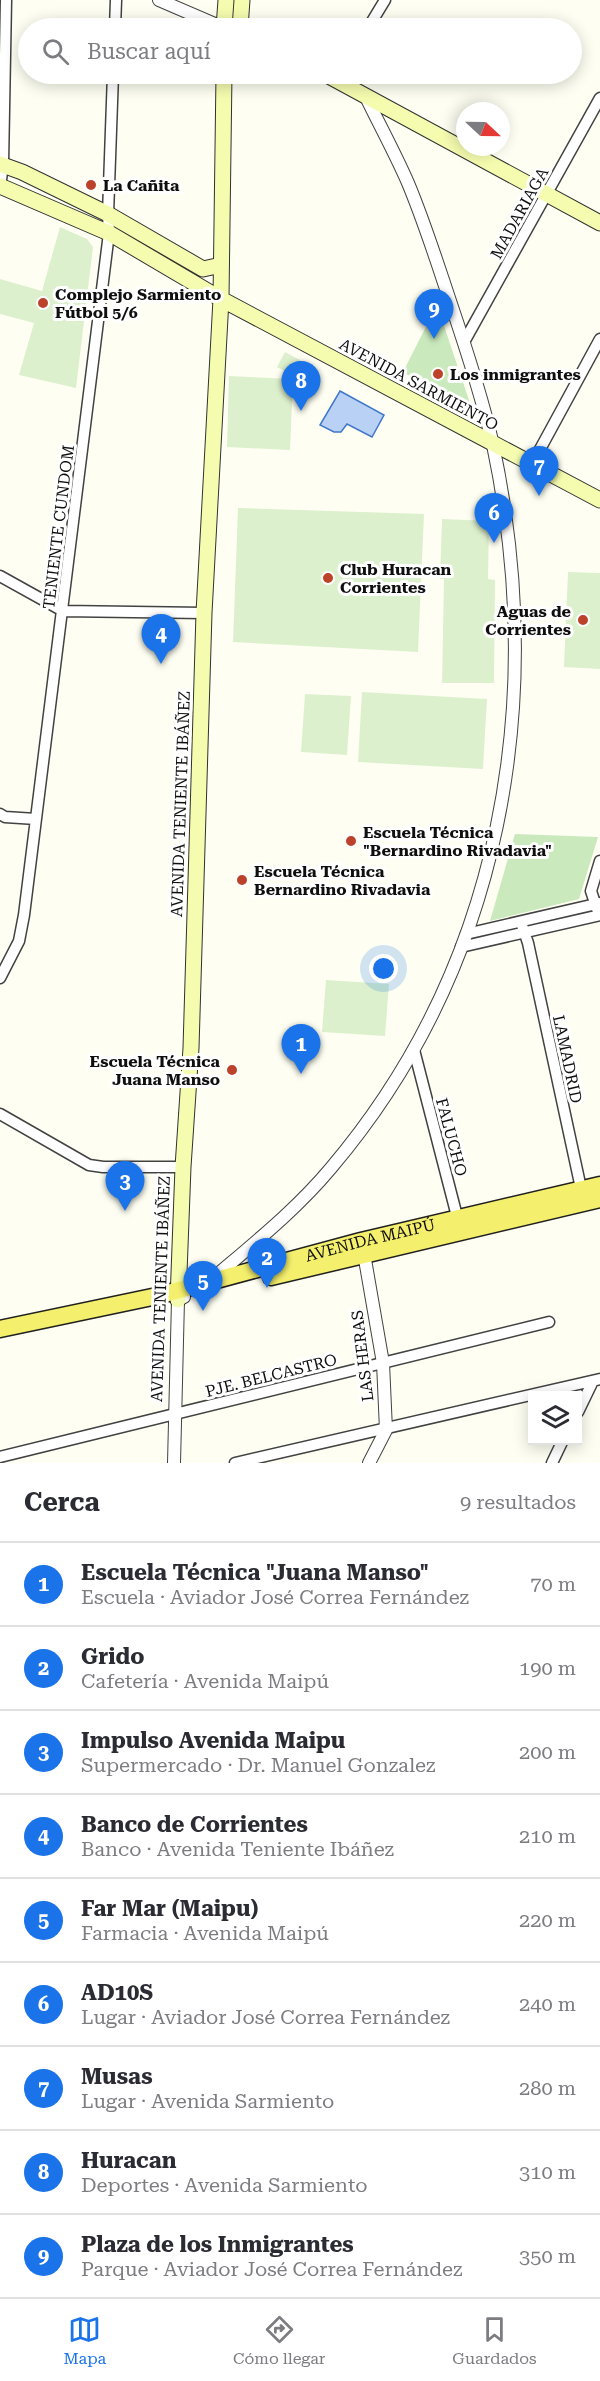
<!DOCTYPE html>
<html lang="es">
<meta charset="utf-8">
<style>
:root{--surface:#fff;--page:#f2f2f3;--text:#2b2b33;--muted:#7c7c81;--line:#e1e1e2;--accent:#1a73e8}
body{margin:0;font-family:"Roboto Serif",serif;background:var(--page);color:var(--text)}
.controls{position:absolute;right:18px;bottom:18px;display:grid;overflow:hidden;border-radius:0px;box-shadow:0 3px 15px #0003}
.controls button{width:54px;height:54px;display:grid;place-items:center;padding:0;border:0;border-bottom:2px solid var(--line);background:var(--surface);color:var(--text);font:30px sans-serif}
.compass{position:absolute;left:456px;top:102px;width:54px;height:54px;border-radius:50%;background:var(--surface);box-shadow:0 3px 15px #0003;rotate:112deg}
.you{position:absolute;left:384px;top:969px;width:21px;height:21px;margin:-15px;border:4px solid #fff;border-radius:50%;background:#1a73e8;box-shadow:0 0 0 9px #1a73e833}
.badge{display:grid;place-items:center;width:39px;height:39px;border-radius:50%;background:var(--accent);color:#fff;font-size:20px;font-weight:700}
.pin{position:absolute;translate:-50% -50px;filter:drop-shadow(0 2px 3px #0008)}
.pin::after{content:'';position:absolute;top:32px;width:21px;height:18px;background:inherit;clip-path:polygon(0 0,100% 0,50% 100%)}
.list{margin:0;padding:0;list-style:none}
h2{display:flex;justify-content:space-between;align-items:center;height:78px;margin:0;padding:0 24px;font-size:26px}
h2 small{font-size:20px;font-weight:400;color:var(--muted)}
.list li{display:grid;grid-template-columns:39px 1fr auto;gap:18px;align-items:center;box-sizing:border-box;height:84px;padding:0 24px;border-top:2px solid var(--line)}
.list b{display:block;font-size:22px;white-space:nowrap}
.list p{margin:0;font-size:20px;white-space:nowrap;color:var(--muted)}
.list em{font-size:20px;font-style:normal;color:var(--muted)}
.icon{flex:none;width:33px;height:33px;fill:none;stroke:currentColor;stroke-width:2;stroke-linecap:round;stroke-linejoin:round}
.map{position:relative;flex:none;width:600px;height:1463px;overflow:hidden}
.search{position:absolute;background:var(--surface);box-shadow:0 3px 15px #0003;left:18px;right:18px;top:18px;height:66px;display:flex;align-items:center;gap:15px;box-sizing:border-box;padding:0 21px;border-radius:33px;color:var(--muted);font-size:22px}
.sheet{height:834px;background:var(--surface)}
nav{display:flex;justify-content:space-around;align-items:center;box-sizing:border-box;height:84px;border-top:2px solid var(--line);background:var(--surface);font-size:16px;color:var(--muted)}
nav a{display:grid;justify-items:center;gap:3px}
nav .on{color:var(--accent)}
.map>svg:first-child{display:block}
.green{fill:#cae9bc}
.pitch{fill:#ddf0cd}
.water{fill:#b8d1f5;stroke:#4177ca;stroke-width:1.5}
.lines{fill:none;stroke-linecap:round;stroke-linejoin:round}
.minor-casing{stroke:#424242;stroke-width:13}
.tertiary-casing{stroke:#424242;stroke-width:14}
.secondary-casing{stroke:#313131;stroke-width:17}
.primary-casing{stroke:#202020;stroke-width:19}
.minor{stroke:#fff;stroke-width:10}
.tertiary{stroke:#fff;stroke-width:12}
.secondary{stroke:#f5fcaf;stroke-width:15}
.primary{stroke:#f4ef6c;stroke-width:16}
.poi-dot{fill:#bc422a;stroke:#fff;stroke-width:2}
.labels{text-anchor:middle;stroke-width:6;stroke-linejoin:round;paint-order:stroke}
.poi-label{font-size:16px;font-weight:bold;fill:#0f0f0f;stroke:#fff;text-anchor:start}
.street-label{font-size:16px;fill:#0f0f0f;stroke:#fff}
</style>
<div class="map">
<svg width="600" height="1463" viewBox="0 0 600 1463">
<rect width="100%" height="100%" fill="#fefff2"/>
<path class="green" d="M437,305L474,415L403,372Z
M515,834L598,837L579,899L490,921Z"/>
<path class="pitch" d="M60,227L87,239L93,247L76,388L19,375L34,323L0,314V279L42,291Z
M285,352L311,366L303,380L277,367Z
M229,376L293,379L290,450L227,447Z
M238,508L424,514L418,652L233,642Z
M442,519L489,521L488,579L495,580L494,683H442L444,579H440Z
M568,572L600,573V669L564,667Z
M362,692L487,699L483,769L358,762Z
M305,694L351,696L347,755L301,752Z
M326,980L389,984L385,1036L322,1032Z"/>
<path class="water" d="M340,391L384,415L372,437L347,424L341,432H334L320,425Z"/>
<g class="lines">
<g class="minor-casing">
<path id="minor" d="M115,28L116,0
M368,28L385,0
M0,188L3,164L6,0
M464,342L600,98
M532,464L600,339
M0,576L63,611L204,613
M0,814L5,817L36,819
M597,909L591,891L600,861
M521,922L528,943L582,1193
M466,934L600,903
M461,947L600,915
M0,978L19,941L24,915L109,233L108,214L113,74
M414,1050L459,1224
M0,1114L89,1165L103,1167H183
M578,1412L593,1381
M0,1457L549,1322
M235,1463L600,1379
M552,1463L563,1440"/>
</g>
<g class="tertiary-casing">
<path id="tertiary" d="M159,0L224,28
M363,1248L383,1363L386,1430L369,1463
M211,1280C253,1244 296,1210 331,1168C503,965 547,701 493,445C482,397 466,348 450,301C437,262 424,221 408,183C395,153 379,124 365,95
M174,1463L178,1300L184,1297"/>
</g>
<g class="secondary-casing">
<path id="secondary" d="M224,28L226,0
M240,28L242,0
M325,74L600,223
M0,164L22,172L108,214L203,269L221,265
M0,186L109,233L221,299L600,500
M178,1300L183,1167L191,1048L204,613L221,299L224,74"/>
</g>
<g class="primary-casing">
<g id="primary">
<path d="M271,1277L600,1199"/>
<path id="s1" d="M0,1329L157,1296L361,1241L600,1185"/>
</g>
</g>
<use href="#minor" class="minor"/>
<use href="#tertiary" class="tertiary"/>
<use href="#secondary" class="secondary"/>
<use href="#primary" class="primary"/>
</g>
<g class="poi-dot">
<circle cx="91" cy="185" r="6"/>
<circle cx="43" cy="303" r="6"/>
<circle cx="438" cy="374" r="6"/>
<circle cx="328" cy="578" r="6"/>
<circle cx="583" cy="620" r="6"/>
<circle cx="351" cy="841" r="6"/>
<circle cx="242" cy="880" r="6"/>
<circle cx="232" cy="1070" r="6"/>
</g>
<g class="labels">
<g class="poi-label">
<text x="103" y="191">La Cañita</text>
<text x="55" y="300">Complejo Sarmiento<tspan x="55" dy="18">Fútbol 5/6</tspan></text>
<text x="450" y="380">Los inmigrantes</text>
<text x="340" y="575">Club Huracan<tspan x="340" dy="18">Corrientes</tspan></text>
<text x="571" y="617" text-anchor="end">Aguas de<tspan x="571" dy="18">Corrientes</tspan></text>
<text x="363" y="838">Escuela Técnica<tspan x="363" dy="18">"Bernardino Rivadavia"</tspan></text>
<text x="254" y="877">Escuela Técnica<tspan x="254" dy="18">Bernardino Rivadavia</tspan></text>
<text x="220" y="1067" text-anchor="end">Escuela Técnica<tspan x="220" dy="18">Juana Manso</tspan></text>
</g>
<g class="street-label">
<text transform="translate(519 213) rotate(-61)" y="6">MADARIAGA</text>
<text transform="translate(419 384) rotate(28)" y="6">AVENIDA SARMIENTO</text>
<text transform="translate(58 527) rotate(-83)" y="6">TENIENTE CUNDOM</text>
<text transform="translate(180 804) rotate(-88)" y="6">AVENIDA TENIENTE IBÁÑEZ</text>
<text transform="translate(568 1059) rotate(78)" y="6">LAMADRID</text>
<text transform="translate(452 1137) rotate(75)" y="6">FALUCHO</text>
<text dy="6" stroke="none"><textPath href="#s1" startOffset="381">AVENIDA MAIPÚ</textPath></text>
<text transform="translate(160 1289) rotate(-88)" y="6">AVENIDA TENIENTE IBÁÑEZ</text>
<text transform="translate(362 1356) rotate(-97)" y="6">LAS HERAS</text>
<text transform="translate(271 1375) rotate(-14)" y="6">PJE. BELCASTRO</text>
</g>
</g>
</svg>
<div class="controls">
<button><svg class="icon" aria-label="layers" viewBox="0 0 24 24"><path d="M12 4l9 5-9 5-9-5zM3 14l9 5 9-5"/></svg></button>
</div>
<svg class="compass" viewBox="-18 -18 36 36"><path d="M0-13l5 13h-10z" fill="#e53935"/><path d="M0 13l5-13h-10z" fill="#7c7c81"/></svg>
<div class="you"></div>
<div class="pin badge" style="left:301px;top:1074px">1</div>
<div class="pin badge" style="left:267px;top:1288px">2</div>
<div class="pin badge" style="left:125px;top:1211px">3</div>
<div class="pin badge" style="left:161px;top:664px">4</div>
<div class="pin badge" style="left:203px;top:1311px">5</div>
<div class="pin badge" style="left:494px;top:543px">6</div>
<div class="pin badge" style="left:539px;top:496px">7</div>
<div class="pin badge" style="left:301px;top:411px">8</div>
<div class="pin badge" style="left:434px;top:339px">9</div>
<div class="search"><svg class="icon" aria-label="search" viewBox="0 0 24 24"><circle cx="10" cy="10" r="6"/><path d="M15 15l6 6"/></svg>Buscar aquí</div>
</div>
<section class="sheet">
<h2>Cerca<small>9 resultados</small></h2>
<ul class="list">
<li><span class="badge">1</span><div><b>Escuela Técnica &quot;Juana Manso&quot;</b><p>Escuela · Aviador José Correa Fernández</p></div><em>70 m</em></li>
<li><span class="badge">2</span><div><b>Grido</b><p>Cafetería · Avenida Maipú</p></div><em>190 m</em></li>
<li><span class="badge">3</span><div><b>Impulso Avenida Maipu</b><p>Supermercado · Dr. Manuel Gonzalez</p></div><em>200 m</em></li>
<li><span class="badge">4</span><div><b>Banco de Corrientes</b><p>Banco · Avenida Teniente Ibáñez</p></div><em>210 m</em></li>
<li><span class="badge">5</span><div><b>Far Mar (Maipu)</b><p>Farmacia · Avenida Maipú</p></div><em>220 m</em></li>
<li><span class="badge">6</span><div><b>AD10S</b><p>Lugar · Aviador José Correa Fernández</p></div><em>240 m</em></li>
<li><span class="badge">7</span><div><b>Musas</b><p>Lugar · Avenida Sarmiento</p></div><em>280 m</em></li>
<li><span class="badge">8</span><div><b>Huracan</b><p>Deportes · Avenida Sarmiento</p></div><em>310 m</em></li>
<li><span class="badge">9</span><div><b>Plaza de los Inmigrantes</b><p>Parque · Aviador José Correa Fernández</p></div><em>350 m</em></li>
</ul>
</section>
<nav>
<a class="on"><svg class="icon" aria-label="map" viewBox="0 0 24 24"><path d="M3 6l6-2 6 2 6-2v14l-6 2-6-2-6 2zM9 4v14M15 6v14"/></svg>Mapa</a>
<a><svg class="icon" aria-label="directions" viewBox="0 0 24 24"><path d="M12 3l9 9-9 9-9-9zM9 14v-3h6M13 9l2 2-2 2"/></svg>Cómo llegar</a>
<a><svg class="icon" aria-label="saved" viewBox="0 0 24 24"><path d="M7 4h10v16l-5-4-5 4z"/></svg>Guardados</a>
</nav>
